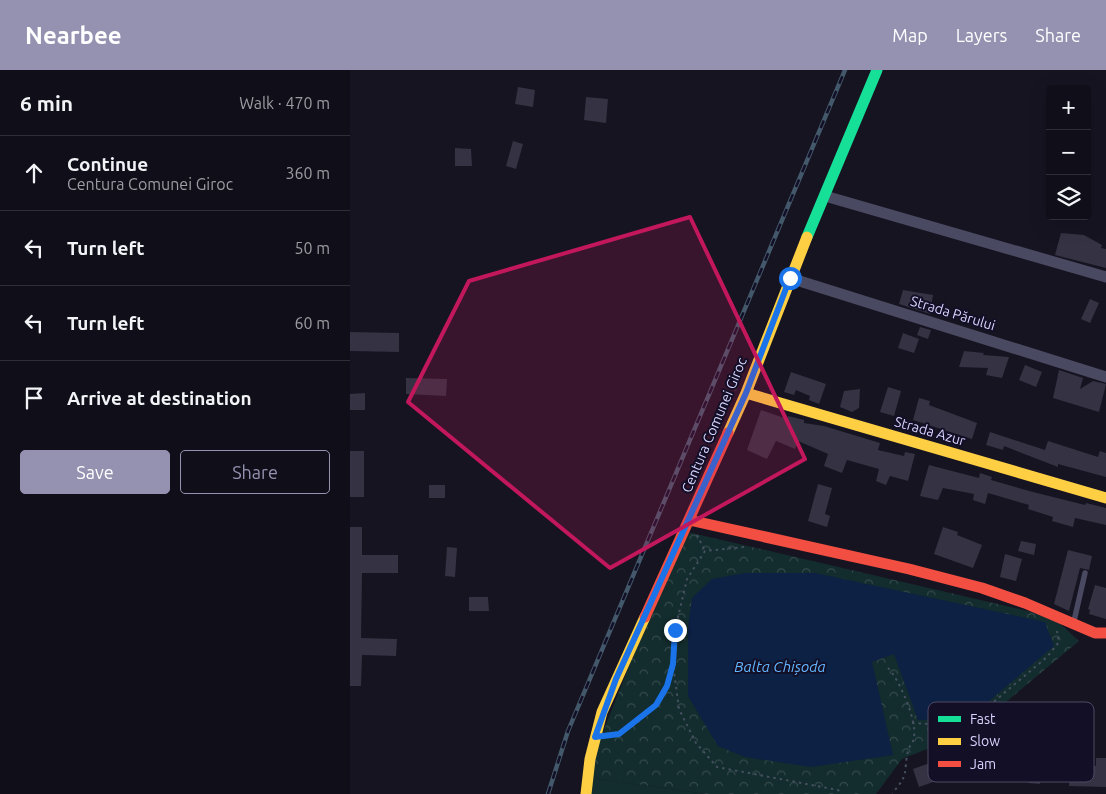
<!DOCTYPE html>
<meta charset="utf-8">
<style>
:root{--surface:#100f19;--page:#1e1d26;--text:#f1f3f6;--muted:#9c9ca2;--line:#302f38;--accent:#9591b1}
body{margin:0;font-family:Ubuntu,sans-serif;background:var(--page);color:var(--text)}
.controls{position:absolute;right:15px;top:15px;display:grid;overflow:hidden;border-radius:5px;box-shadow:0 5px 20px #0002}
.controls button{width:45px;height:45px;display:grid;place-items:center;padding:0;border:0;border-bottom:1px solid var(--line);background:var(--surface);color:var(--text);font:25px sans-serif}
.stop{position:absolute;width:15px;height:15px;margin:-11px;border:4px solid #1a73e8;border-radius:50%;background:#fff}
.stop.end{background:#1a73e8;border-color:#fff;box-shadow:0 1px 5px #0008}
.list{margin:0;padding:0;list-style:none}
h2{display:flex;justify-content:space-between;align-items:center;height:65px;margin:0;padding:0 20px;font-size:21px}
h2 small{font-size:16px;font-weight:400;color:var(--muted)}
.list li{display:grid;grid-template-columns:32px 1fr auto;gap:15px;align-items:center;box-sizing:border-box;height:75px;padding:0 20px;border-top:1px solid var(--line)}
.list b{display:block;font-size:19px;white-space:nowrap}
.list p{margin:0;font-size:16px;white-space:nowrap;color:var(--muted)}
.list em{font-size:16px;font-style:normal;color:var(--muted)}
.actions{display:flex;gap:10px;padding:15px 20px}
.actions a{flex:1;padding:11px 0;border:1px solid var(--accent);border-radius:5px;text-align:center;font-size:18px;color:var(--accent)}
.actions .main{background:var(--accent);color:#fff}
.icon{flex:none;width:28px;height:28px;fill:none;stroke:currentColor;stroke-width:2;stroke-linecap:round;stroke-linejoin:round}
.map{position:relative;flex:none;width:756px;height:724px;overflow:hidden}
header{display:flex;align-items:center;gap:30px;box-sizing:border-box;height:70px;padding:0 25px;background:var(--accent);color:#fff}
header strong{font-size:24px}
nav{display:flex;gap:28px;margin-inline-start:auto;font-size:18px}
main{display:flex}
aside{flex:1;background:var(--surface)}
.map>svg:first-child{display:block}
.grass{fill:#132c2d}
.park{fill:url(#park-crowns)}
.water{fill:#0d2144}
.building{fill:#343243}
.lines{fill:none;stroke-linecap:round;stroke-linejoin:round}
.path{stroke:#44505f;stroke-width:2;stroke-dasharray:2.5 4;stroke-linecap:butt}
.lane{stroke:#4a4962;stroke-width:5.5}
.street{stroke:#4a4962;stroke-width:11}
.fast{stroke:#16e098;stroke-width:11}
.slow{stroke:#ffcf43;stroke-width:11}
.jam{stroke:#f24e42;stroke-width:11}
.rail-casing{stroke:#43596b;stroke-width:4.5}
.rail{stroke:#130f26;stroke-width:2.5;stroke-dasharray:8;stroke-linecap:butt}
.route{stroke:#1a73e8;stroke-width:6}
.marked{fill:#c2185b;fill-opacity:0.2;stroke:#c2185b;stroke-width:4;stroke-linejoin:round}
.labels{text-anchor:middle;stroke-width:4;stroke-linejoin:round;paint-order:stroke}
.street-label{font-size:14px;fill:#d9d4ff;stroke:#130f26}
.water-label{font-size:15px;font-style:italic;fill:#62b6ff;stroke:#130f26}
.key{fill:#130f26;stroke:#4e4a67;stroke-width:1}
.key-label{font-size:14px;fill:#d9d4ff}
</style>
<header>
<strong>Nearbee</strong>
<nav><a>Map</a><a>Layers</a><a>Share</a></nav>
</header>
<main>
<aside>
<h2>6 min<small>Walk · 470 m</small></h2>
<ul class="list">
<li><svg class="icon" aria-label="ahead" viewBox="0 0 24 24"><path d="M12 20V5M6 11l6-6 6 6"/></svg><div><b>Continue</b><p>Centura Comunei Giroc</p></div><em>360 m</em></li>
<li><svg class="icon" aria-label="left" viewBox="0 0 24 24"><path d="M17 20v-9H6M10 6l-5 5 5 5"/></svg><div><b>Turn left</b></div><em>50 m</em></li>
<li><svg class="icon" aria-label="left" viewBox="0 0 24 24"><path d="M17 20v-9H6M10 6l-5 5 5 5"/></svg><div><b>Turn left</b></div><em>60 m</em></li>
<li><svg class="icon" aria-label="arrive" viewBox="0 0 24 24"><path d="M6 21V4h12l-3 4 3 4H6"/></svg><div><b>Arrive at destination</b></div></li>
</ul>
<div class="actions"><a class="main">Save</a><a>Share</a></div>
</aside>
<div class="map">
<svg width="756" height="724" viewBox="0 0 756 724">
<defs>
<pattern id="park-crowns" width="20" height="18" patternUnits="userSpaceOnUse" patternTransform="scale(1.25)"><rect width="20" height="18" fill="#132c2d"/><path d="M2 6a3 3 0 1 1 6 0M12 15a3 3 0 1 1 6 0" fill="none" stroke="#354a4c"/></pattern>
</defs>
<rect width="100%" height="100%" fill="#161421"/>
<path class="grass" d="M235,707L357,724H232Z"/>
<path class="park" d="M333,461L682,542L708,552L729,571L620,662L552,689L526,724H357L235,707Z"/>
<path class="water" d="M395,503H465L695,552L704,576L618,649L568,650L544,584L522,592L543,685L461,697L395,687L368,676L338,626V557L342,528L362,509Z"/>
<path class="building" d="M168,17L185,20L183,37L165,34Z
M236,27L258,29L256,53L234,50Z
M163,71L173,74L166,99L156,96Z
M105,78L121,79L122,96H105Z
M711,163L734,165L752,175L751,178L756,179V198L705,185Z
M553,220L583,225L580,244L549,234Z
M740,229L749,233L740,253L731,249Z
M570,257L581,260L578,269L567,265Z
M0,262L49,263V282L0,281Z
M553,263L569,269L564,283L548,278Z
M614,281L634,283L633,285L659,287L652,308L636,305L638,298L609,297Z
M675,295L692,302L686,317L669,310Z
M709,300L733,308L730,319L743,311L756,314L749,342L703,328Z
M441,302L476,314L469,334L459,330L460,326L446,320L444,325L434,322Z
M387,307L391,308L386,321L382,319Z
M56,308L97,309L96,326L56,324Z
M538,317L551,321L544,346L530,342Z
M510,319L509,338L502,342L490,337L494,321Z
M15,323V340H0V324Z
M569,328L580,331L579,335L627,353L622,369L563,350Z
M411,340L437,349L438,346L454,350V353L474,356L530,373L528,380L554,386L555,382L565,384L558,411L540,406L536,415L526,411L529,399L497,390L492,403L474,396L478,384L448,371L445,379L426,371L417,389L397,380Z
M640,362L695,380L698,371L748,387L750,381L756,383V407L708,394V397L654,376L653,380L636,375Z
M0,381H14V427H0Z
M579,395L629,408L630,403L642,407L641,410L683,422L735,435L736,433L756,438V455L725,448L723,457L702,451L703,447L678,439L679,435L638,423L635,434L623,430L624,424L593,418L588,430L570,426Z
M468,414L482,418L475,444L480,446L477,457L458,451Z
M79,415H95V428H79Z
M0,457H12V485H48V503H12L11,568L47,569L46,586L12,585L11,616H0Z
M593,457L608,462L607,465L632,475L623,498L584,484Z
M671,471L686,474L684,485L668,481Z
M97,477L107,478L105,507L95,506Z
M718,480L742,486L739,500L730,498L719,541L704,534Z
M655,484L672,489L666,511L650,507Z
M745,515L756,518V549L739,544L740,540L738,539Z
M119,527H138L139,541H119Z
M597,687L602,702L585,708L586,711L569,717L563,699Z
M746,688H756V717L719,716L720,695L746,696Z
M679,694L690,695V714L678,713Z"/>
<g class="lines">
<path class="path" d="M347,465L355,481
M394,477L355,481L337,509L325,560L323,594L329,639L346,673L367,697L488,720L492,724
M538,598C549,609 567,650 564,667C564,672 559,676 558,681C553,703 560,704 542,723
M562,653L615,656L697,587L709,572L707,561
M258,665C291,661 314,627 322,597"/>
<path class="lane" d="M724,551L735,503"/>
<path class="street" d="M475,126L756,207
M440,208L756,307"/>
<path class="fast" d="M457,167L527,0"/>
<path class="slow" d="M396,323L756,428
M378,363L396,323L457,167
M236,724L240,689L252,642L295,547"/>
<path class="jam" d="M339,450L559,499L632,518L675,533L745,563H756
M295,547L378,363"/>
<g class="rail-casing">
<path id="rail" d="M198,724L218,661L495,0"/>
</g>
<use href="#rail" class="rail"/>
</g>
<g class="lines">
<path class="route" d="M325,560L323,594L317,616L306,635L269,664L245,667L266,609L396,323L440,208"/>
</g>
<path class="marked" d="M340,147L455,389L260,498L58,332L119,211Z"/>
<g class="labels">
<g class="street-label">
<text transform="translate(603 243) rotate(17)" y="5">Strada Părului</text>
<text transform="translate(364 355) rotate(-67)" y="5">Centura Comunei Giroc</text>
<text transform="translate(580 361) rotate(16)" y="5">Strada Azur</text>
</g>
<g class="water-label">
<text x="430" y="602">Balta Chișoda</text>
</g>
</g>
<rect x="578" y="632" width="166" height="80" rx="8" class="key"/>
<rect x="588" y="646" width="23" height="6" fill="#16e098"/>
<rect x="588" y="668" width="23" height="7" fill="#ffcf43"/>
<rect x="588" y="691" width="23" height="6" fill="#f24e42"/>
<g class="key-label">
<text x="620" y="654">Fast</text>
<text x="620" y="676">Slow</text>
<text x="620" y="699">Jam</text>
</g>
</svg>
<div class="controls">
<button>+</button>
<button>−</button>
<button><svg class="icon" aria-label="layers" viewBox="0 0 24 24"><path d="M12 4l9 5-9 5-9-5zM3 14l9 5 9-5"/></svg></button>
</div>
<div class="stop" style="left:440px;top:208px"></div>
<div class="stop end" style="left:325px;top:560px"></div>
</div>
</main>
